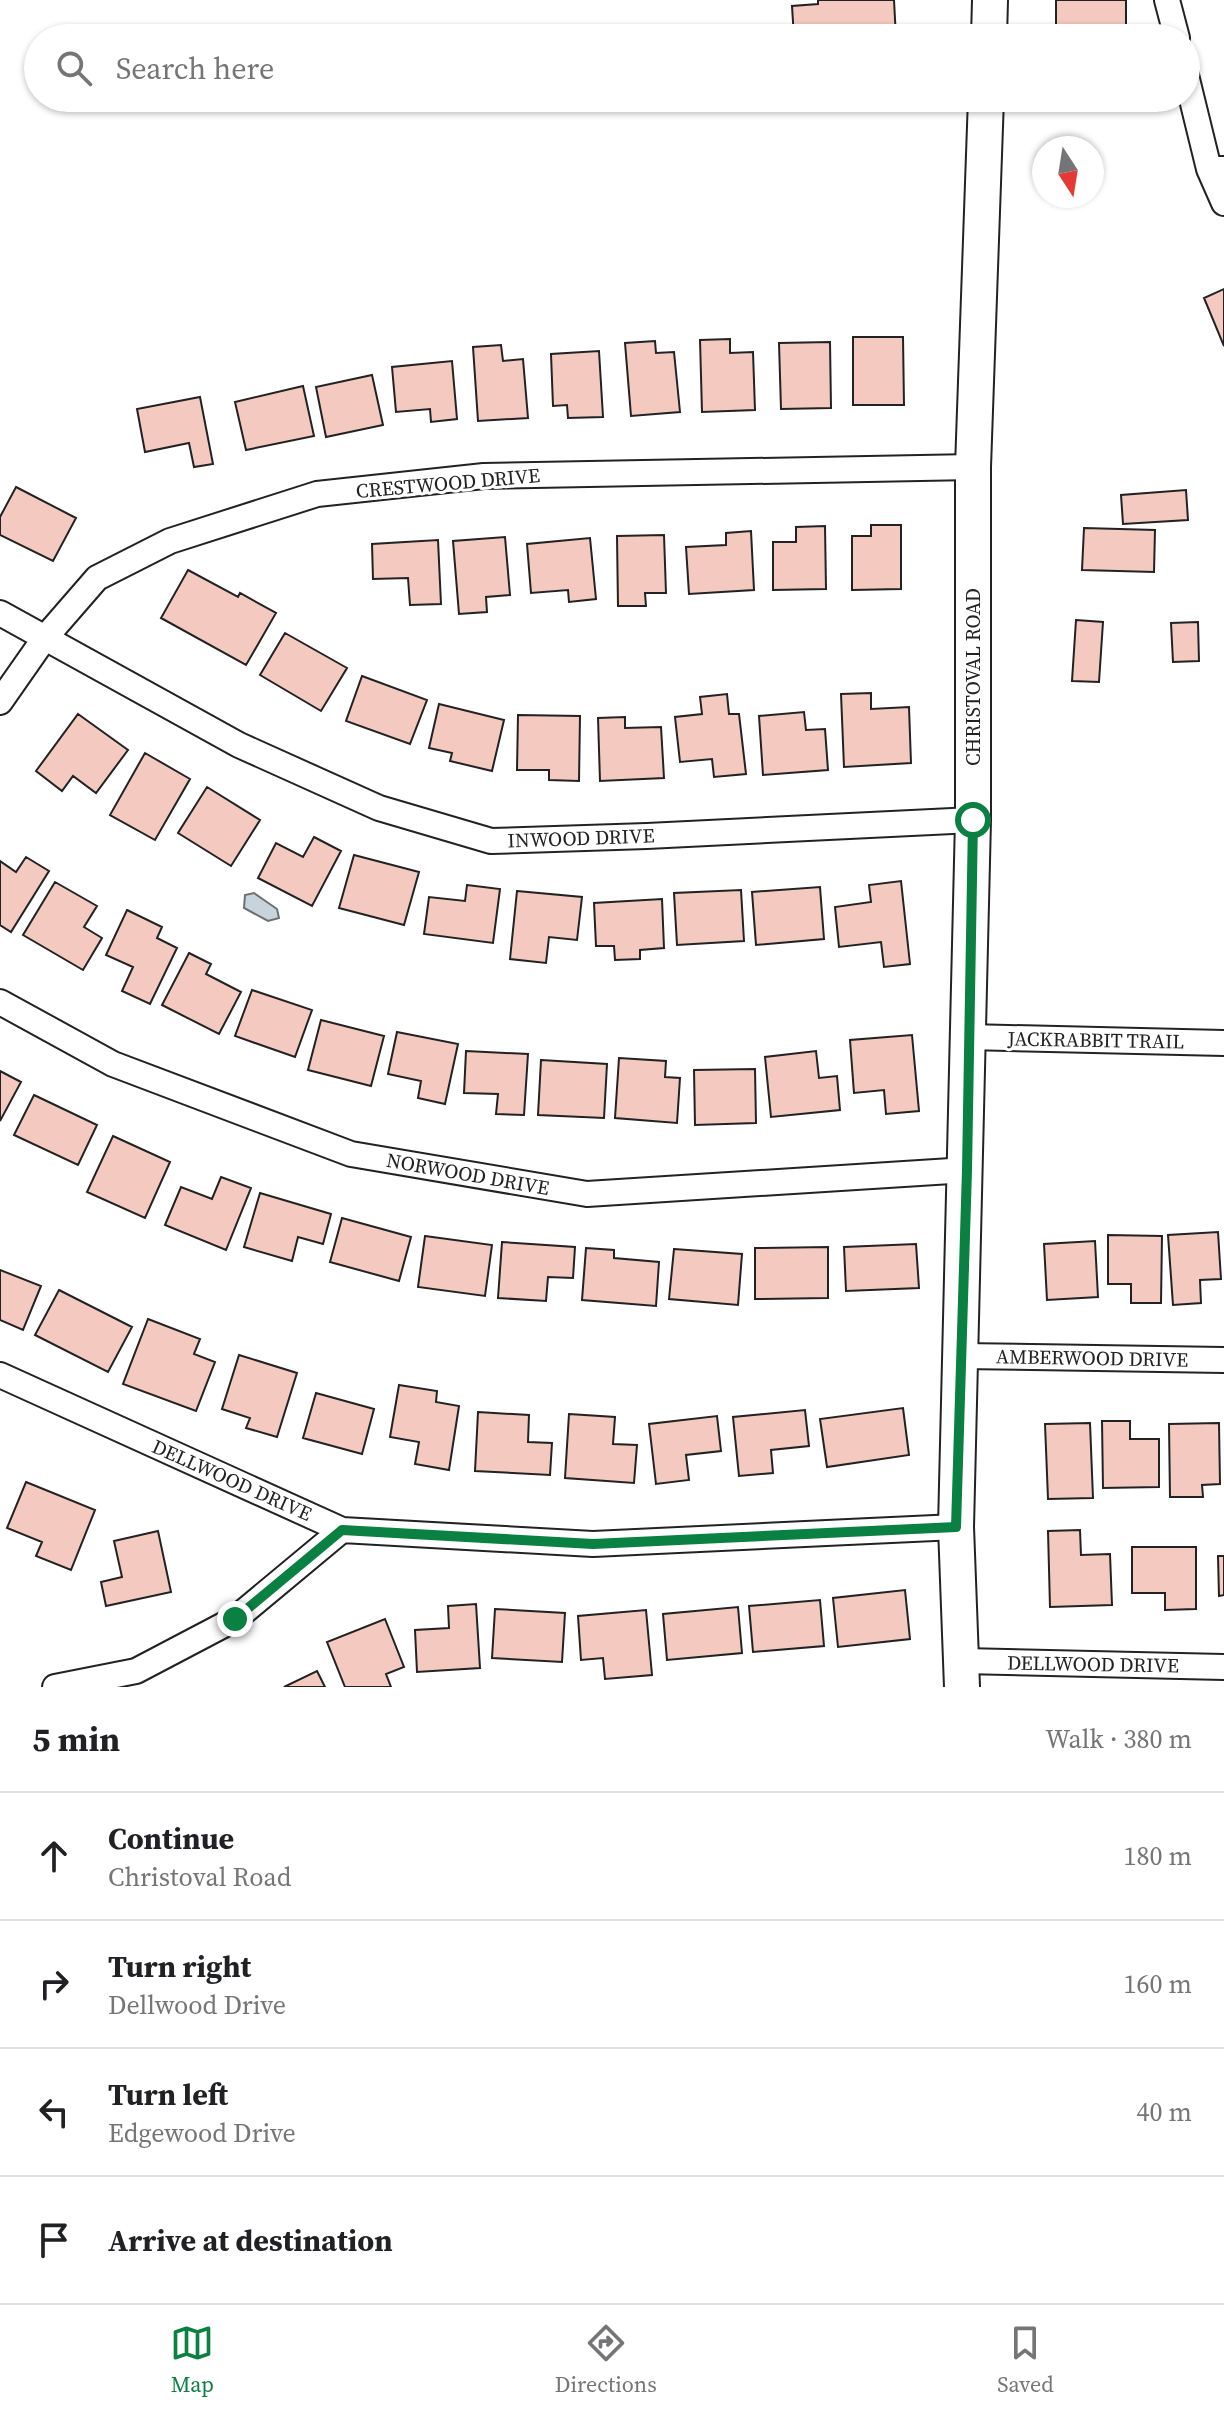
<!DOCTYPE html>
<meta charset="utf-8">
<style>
:root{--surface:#fff;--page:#f2f2f2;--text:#202124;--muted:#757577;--line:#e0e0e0;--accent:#0b8043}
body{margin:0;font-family:"Source Serif 4",serif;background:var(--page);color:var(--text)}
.compass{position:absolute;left:1032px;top:136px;width:72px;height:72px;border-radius:50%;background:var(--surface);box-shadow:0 2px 6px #0004;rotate:168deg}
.stop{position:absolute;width:24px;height:24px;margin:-18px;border:6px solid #0b8043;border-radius:50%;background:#fff}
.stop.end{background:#0b8043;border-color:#fff;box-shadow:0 2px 8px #0008}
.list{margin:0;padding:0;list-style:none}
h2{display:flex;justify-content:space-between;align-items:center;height:104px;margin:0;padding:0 32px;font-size:34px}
h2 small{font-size:26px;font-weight:400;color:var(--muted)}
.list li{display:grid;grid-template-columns:52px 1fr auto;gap:24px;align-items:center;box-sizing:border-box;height:128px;padding:0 32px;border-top:2px solid var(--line)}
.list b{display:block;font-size:30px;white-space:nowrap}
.list p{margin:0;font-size:26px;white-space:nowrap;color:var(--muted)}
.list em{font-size:26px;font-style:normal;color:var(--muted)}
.icon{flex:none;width:44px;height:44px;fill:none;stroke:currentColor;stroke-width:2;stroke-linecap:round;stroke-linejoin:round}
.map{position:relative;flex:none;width:1224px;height:1687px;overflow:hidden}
.search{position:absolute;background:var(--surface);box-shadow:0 2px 6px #0004;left:24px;right:24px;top:24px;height:88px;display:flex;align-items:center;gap:20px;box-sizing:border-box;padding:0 28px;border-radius:44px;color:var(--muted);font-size:30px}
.sheet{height:616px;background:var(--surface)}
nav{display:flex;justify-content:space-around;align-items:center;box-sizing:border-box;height:112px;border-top:2px solid var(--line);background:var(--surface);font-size:22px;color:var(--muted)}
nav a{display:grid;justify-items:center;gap:4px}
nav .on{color:var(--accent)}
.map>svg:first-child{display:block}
.water{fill:#c7d3dd;stroke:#6f6f6f;stroke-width:2}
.building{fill:#f3c9c0;stroke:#222;stroke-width:2}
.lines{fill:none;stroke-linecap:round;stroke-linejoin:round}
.street-casing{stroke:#222;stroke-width:28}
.secondary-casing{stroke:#222;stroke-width:38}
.street{stroke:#fff;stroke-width:24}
.secondary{stroke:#fff;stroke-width:34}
.route{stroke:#0b8043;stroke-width:10}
.labels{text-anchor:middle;stroke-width:6;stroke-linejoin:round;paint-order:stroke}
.street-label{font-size:20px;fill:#222;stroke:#fff}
</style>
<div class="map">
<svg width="1224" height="1687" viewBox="0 0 1224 1687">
<rect width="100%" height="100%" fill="#fff"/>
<path class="water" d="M254,893L277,909L279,918L268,921L244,908L245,895Z"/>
<path class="building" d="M818,0H894L896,38H794L792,6L818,4Z
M1056,0H1126V38H1056Z
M1224,289V346L1204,298Z
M853,337H903L904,405H853Z
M730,339V353L753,352L755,410L702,412L700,340Z
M655,341L656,353L674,352L680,412L631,416L625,343Z
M830,342L831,408L781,409L779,343Z
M501,345L503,361L523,359L528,418L478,421L473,347Z
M599,351L603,417L568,418L567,405L553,406L551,354Z
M452,361L457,419L431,422L430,409L396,412L392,367Z
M372,375L383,425L326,437L316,387Z
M303,386L314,436L246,450L235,402Z
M200,397L213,464L194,467L189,443L145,452L137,409Z
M16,487L76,518L53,561L0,535V517Z
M1186,490L1188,520L1123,524L1121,495Z
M871,525H901V589L852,590V536H871Z
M825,526L826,589L773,590V542H796V527Z
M1084,528L1155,530L1154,572L1082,570Z
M751,531L754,590L689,594L686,547L726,545V533Z
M664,535L666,593H645L646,606H618L617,536Z
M505,537L510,595L486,597L487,612L459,614L453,541Z
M590,538L596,599L569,602L568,590L531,593L527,544Z
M438,540L441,604L410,605L408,578L373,579L372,544Z
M188,570L238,597L240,593L276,613L246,665L161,618Z
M1076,620L1103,622L1099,682L1072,681Z
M1198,622L1199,661L1173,662L1171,623Z
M285,633L347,668L321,711L260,675Z
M362,676L427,700L410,744L346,721Z
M871,693V709L909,707L911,763L844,767L841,694Z
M727,694L729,714H739L746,774L714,777L712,759L680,762L675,717L702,714L700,697Z
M439,704L504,720L492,771L450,761L452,753L429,748Z
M804,712L806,730L825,729L828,770L763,775L759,716Z
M78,714L128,750L96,793L73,776L62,791L36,771Z
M518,715L580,716L579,781L549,780V770H517Z
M625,717V728L661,727L664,778L600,781L598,718Z
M145,753L190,779L155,840L110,815Z
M207,787L260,820L231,866L178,833Z
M314,837L341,851L312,906L258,878L276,843L303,857Z
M354,855L419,872L404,925L339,908Z
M26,857L49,871L11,932L0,925V861L16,872Z
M901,881L910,964L884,967L881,942L839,947L835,907L871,902L869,885Z
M55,882L97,906L84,927L102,938L83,970L23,935Z
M467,885L500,889L493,943L424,934L429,897L465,901Z
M820,887L824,939L756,945L752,892Z
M741,890L744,941L677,945L674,893Z
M517,891L582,897L577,940L549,937L546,963L510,959Z
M662,899L664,948L640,950V959L615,960L614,946H596L594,903Z
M127,910L162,927L157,938L177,948L150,1004L122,991L133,967L106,955Z
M189,953L211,964L206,974L241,992L219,1034L162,1005Z
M252,990L312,1010L295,1057L235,1036Z
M321,1020L384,1036L371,1086L308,1070Z
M397,1032L458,1044L445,1104L418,1098L421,1081L388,1074Z
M912,1035L919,1111L886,1114L884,1090L854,1093L850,1040Z
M466,1051L528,1054L524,1115L496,1114L498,1094L464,1093Z
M816,1051L819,1078L837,1076L840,1110L771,1117L765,1057Z
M619,1058L666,1061L665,1077L680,1078L677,1123L615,1118Z
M541,1060L607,1064L604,1118L538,1115Z
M755,1069L756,1123L695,1125L694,1070Z
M0,1071L21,1082L0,1121Z
M34,1095L97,1125L78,1165L14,1135Z
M113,1136L170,1162L145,1218L87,1192Z
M221,1177L251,1188L226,1250L165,1225L181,1187L212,1199Z
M260,1193L331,1214L323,1244L298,1237L292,1261L244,1247Z
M342,1218L411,1237L399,1281L330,1262Z
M1218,1232L1221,1279L1200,1280L1201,1303L1173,1305L1168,1235Z
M1108,1235L1162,1236L1161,1303H1131V1284H1108Z
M425,1236L492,1245L485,1296L418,1287Z
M1095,1241L1098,1297L1047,1300L1044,1244Z
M502,1242L575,1247L573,1278L548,1277L546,1301L498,1298Z
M916,1244L919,1288L846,1291L844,1247Z
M828,1247V1298L755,1299V1248Z
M586,1248L614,1250V1258L659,1262L656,1306L582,1300Z
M674,1249L742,1254L738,1305L669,1299Z
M0,1270L41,1286L23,1330L0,1320Z
M59,1290L132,1327L108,1372L35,1335Z
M148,1319L200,1339L194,1354L215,1362L196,1411L123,1384Z
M239,1355L297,1373L277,1437L246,1428L250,1418L222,1409Z
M399,1385L437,1391L436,1402L459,1406L449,1470L415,1464L419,1442L390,1437Z
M316,1393L374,1409L362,1454L303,1438Z
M903,1408L909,1455L827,1467L820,1419Z
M805,1410L809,1446L771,1450L773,1473L739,1476L733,1417Z
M478,1412L529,1415L528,1442L552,1443L550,1475L475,1471Z
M569,1414L615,1417L613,1444L637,1445L634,1483L565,1478Z
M717,1416L721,1451L686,1455L689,1480L656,1484L649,1424Z
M1102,1421H1130V1439H1159V1487L1103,1488Z
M1090,1423L1093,1498L1048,1499L1045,1424Z
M1219,1423L1220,1484L1202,1485L1203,1497H1170L1169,1424Z
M26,1482L95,1510L71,1570L36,1556L42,1542L7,1528Z
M1080,1530L1081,1555L1110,1554L1112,1605L1050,1607L1048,1531Z
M158,1531L171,1592L106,1606L101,1582L122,1577L114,1541Z
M1132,1547H1196V1609L1165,1610V1593H1132Z
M1218,1556H1224V1595L1219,1596Z
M905,1590L910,1639L838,1647L833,1598Z
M820,1600L824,1646L753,1652L749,1606Z
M476,1604L480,1668L417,1672L415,1630L449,1628L448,1606Z
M738,1607L742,1653L667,1660L663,1614Z
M495,1609L565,1613L562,1662L492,1658Z
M646,1610L652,1675L605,1679L603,1658L581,1660L578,1616Z
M385,1619L404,1667L386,1674L391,1687H345L327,1642Z
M317,1671L325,1687H284Z"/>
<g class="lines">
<g class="street-casing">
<path id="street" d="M1167,0L1177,38
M1186,75L1209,169H1224
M1209,169L1224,203
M0,613L239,745L379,808L491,841L647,836L973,820
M0,702L44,639L97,578L170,541L317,494L484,476L973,467
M0,1002L113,1064L351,1154L587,1194L967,1170
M968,1037L1224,1043
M961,1356L1224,1360
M0,1375L342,1530L593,1544L956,1527
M963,1661L1224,1667
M55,1687L136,1671L235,1619L342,1530"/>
</g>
<g class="secondary-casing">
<path id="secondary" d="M989,38L990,0
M962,1687L956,1527L973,820V467L986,98"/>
</g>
<use href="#street" class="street"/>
<use href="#secondary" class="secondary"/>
</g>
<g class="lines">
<path class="route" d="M235,1619L342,1530L593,1544L956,1527L967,1170L973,820"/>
</g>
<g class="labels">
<g class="street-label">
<text transform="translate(448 483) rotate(-5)" y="7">CRESTWOOD DRIVE</text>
<text transform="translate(973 677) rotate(-90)" y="7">CHRISTOVAL ROAD</text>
<text transform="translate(581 838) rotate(-2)" y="7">INWOOD DRIVE</text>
<text transform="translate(1096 1040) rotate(1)" y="7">JACKRABBIT TRAIL</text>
<text transform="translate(468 1174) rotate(10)" y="7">NORWOOD DRIVE</text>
<text transform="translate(1092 1358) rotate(1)" y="7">AMBERWOOD DRIVE</text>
<text transform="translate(232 1480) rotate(24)" y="7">DELLWOOD DRIVE</text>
<text transform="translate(1093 1664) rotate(1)" y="7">DELLWOOD DRIVE</text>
</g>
</g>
</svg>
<svg class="compass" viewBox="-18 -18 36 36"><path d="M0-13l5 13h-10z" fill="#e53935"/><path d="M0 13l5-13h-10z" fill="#757577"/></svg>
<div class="stop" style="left:973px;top:820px"></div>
<div class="stop end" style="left:235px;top:1619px"></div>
<div class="search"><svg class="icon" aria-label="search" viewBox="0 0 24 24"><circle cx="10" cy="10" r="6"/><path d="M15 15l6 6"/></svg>Search here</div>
</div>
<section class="sheet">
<h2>5 min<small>Walk · 380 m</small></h2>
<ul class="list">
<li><svg class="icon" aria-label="ahead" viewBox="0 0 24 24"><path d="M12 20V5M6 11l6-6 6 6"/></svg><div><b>Continue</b><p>Christoval Road</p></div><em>180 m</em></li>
<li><svg class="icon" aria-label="right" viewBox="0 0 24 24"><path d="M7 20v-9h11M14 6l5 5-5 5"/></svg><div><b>Turn right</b><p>Dellwood Drive</p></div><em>160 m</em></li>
<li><svg class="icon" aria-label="left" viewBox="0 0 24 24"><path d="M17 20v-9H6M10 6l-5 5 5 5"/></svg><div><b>Turn left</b><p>Edgewood Drive</p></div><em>40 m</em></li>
<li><svg class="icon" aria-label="arrive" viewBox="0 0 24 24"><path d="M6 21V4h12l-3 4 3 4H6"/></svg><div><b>Arrive at destination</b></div></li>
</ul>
</section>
<nav>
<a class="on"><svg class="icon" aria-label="map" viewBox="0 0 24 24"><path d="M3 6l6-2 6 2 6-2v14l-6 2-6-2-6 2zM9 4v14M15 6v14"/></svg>Map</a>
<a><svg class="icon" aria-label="directions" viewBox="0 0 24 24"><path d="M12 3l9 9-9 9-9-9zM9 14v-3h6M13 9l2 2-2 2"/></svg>Directions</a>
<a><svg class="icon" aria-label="saved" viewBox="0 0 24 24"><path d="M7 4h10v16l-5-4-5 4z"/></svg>Saved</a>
</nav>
